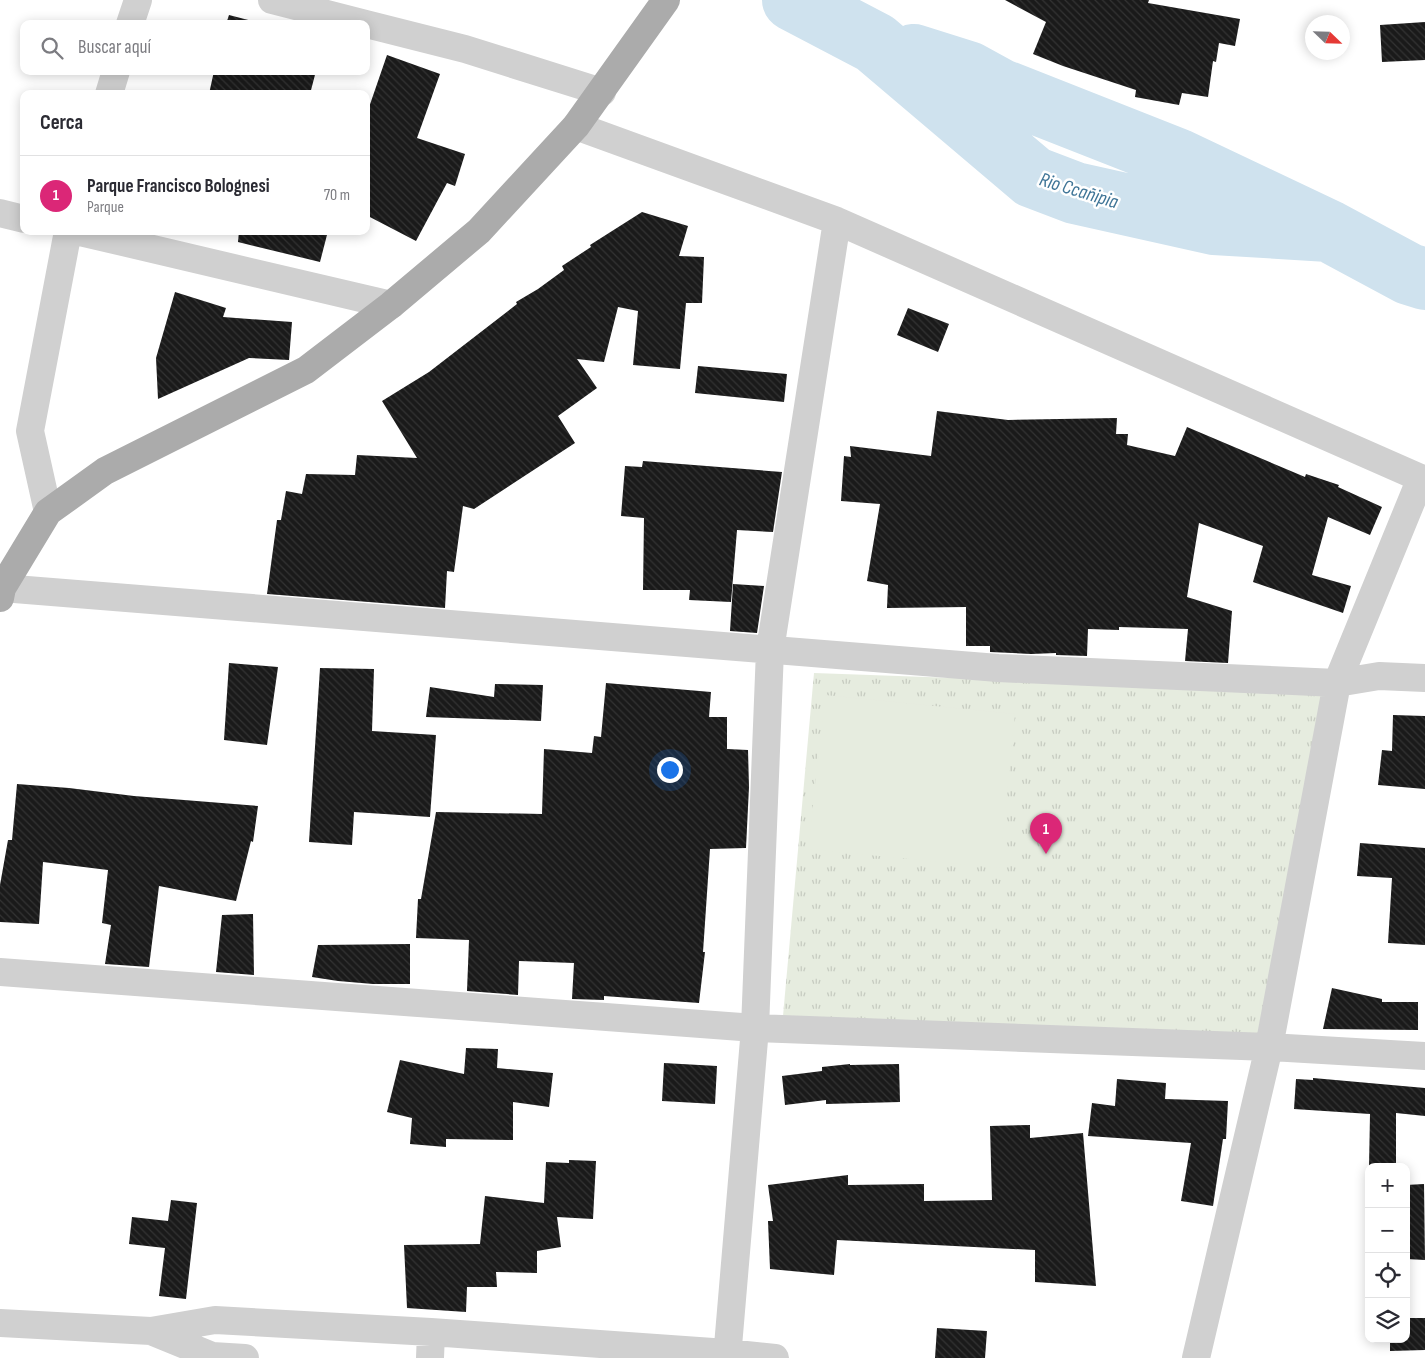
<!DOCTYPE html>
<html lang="es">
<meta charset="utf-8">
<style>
:root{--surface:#fff;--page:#f2f2f3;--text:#2b2b33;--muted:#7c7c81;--line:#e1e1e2;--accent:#db2777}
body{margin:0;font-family:"Sofia Sans Condensed",sans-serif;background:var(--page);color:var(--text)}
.controls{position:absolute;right:15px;bottom:15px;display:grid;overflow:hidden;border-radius:10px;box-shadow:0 2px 12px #0003}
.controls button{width:45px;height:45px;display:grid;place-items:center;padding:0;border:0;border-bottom:1px solid var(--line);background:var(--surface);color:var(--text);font:25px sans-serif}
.compass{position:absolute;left:1305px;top:15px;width:45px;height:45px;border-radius:50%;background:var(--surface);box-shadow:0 2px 12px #0003;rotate:113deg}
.you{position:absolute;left:669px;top:769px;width:18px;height:18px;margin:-12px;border:4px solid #fff;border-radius:50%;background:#1a73e8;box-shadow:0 0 0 8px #1a73e833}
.badge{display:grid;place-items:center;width:32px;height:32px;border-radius:50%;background:var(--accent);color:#fff;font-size:16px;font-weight:700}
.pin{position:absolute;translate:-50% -41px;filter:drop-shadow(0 1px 2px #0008)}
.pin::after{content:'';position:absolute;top:26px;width:18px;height:15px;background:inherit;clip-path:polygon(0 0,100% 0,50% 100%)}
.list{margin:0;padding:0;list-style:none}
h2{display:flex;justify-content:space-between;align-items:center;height:65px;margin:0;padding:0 20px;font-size:21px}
h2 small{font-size:16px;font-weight:400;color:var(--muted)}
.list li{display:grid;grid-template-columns:32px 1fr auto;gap:15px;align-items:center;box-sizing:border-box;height:80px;padding:0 20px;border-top:1px solid var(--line)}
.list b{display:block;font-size:19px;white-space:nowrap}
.list p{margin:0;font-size:16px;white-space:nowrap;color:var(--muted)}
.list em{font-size:16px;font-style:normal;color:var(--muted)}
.icon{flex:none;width:28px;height:28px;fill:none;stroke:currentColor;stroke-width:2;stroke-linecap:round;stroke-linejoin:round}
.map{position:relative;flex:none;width:1425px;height:1358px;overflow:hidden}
.search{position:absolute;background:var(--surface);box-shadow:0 2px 12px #0003;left:20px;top:20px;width:350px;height:55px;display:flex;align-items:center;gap:12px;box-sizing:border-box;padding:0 18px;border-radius:10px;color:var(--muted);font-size:19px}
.panel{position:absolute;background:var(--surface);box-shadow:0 2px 12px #0003;left:20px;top:90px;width:350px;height:145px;border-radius:10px}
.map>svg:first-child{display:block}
.grass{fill:url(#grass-tufts)}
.garden{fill:#e6ecdf}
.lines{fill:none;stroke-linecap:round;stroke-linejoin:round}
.river{stroke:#cfe2ee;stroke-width:62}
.building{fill:url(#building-back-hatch)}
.minor{stroke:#d0d0d0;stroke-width:28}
.major{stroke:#ababab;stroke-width:28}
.labels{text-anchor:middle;stroke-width:5;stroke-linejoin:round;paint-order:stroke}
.water-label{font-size:20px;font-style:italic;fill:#3f7597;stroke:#fff}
</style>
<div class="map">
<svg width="1425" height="1358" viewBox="0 0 1425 1358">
<defs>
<pattern id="grass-tufts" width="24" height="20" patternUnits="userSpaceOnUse" patternTransform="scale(1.25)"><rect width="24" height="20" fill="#e6ecdf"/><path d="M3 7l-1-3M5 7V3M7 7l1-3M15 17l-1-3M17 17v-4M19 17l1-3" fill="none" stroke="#c6cbc0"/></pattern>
<pattern id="building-back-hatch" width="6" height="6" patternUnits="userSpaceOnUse" patternTransform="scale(1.25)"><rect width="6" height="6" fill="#1a1a1a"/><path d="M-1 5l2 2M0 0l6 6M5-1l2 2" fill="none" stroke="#333"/></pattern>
</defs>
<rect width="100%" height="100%" fill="#fff"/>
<path class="grass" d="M814,673L1326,691L1257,1038L783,1016Z"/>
<path class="garden" d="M825,695L1015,714L1000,868L808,849Z"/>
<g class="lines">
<path class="river" d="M793,0L875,43L1033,177L1075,193L1214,224L1329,231
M914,55L968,72L999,89L1177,159L1329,231L1409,274L1425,279"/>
</g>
<path class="building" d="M1005,0H1149L1148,3L1240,19L1235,46L1219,43L1216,62L1213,61L1208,97L1182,93L1179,105L1135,97L1136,90L1063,66L1033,54L1046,22Z
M229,15L264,24H226Z
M1425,22V60L1382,62L1380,25Z
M387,55L440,74L417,138L465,154L455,186L447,183L416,241L366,215V116Z
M214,71H316L310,94H209Z
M642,212L688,226L679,256L704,257L702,303H686L680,369L633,365L638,311L618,307L604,362L577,359L597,388L558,416L575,443L474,509L463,506L454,572L447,571L445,608L267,594L277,520H281L286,491L302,494L306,474L355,475L357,455L417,458L382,401L429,372L517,304L516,302L538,289L564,270L562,266L591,247L590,245Z
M239,231H328L320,262L238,242Z
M175,292L226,308L223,317L292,322L289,360L249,358L158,399L156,358Z
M908,308L949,324L938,352L897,335Z
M698,366L787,374L784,402L695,393Z
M937,411L1008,420L1117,418L1116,434H1128L1127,445L1175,456L1187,427L1305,477L1306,474L1339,485L1338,487L1382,507L1370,535L1328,517L1312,575L1351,586L1343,613L1253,582L1263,546L1199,523L1187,597L1232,611L1228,663L1185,661L1188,629L1119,627V630L1088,629L1087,656L1056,655V653L1031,654L990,652V646H966V607L887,608L888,585L867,581L880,504L841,501L844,456L851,457L850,446L931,456Z
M643,461L782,472L773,532L737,530L731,602L689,600L690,590H643L644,518L621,516L625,466L642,467Z
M733,584L764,586L757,633L730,631Z
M229,663L278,667L267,745L224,740Z
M320,668L374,669L372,731L436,735L430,817L354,812L352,845L309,842Z
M606,683L711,692L709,717H727V749L748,750L749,787L746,848L710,849L703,952H705L699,1003L604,996V1000L572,999L574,963L519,961L518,995L467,991L469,940L416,938L418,899H421L436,812L542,814L544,749L592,753L594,736L601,737Z
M495,684L543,685L541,721L426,717L430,687L494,697Z
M1393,715L1425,716V789L1378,785L1382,750L1392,751Z
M17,784L69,788L134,796L258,806L253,842L251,841L236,901L159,886L149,967L105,964L111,925L102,923L108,870L43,862L39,924L0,922V885L8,840H12Z
M1360,843L1425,848V945L1388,943L1392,878L1357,876Z
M253,914L254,975L216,972L222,915Z
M410,944V984H373L338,981L312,977L318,945Z
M1332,988L1382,999V1002H1418V1030L1323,1029Z
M466,1048L498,1049L497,1068L553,1073L549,1107L513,1102V1140L446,1139V1147L410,1144L412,1118L387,1112L400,1060L464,1074Z
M664,1063L717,1066L715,1104L662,1101Z
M850,1064V1065L899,1064L900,1102L826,1104V1100L785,1105L782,1076L822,1071V1067Z
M1313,1078L1425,1088V1116L1396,1113V1167H1369L1370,1114L1294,1109L1296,1079L1313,1080Z
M1117,1079L1166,1083L1165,1099L1228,1101L1226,1139H1223L1213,1206L1181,1201L1191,1143L1088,1136L1092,1103L1115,1106Z
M1030,1125V1138L1083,1133L1096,1286L1035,1282V1250L837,1240L834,1275L770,1269L768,1221H773L768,1185L848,1175V1185L924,1184V1201L992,1200L990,1126Z
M569,1160L596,1161L593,1219L557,1217L561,1247L537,1251V1273L496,1272L497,1287H467L466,1312L407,1308L404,1245L480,1244L485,1196L544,1203L546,1162L569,1163Z
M1424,1184L1425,1260L1406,1259V1185Z
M171,1200L197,1203L186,1299L159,1296L165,1248L129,1244L132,1217L168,1221Z
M1406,1318H1425V1350L1390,1351V1339H1406Z
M937,1328L987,1331L985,1358H935Z"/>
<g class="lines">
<path class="minor" d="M272,0L366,24
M130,24L138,0
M366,24L465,49L602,92
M109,94L116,71
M576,126L837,221L1425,480
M0,213L24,219
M76,231L391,305
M48,512L30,431L68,231
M2,588L998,668L1337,683L1379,676L1425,678
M0,972L755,1028L1269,1047L1425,1056
M0,1323L151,1331L215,1320L431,1332L727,1353L775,1358
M151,1331L212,1356L245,1358
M430,1358L431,1332
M727,1358L755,1028L770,650L837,221
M1196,1358L1269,1047L1337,683L1421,478"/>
<path class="major" d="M0,598L2,588L48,512L105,471L306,370L391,305L479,231L576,126L666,0"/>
</g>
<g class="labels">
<g class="water-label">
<text transform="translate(1079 190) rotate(17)" y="7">Rio Ccañipia</text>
</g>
</g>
</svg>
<div class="controls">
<button>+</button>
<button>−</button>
<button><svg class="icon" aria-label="locate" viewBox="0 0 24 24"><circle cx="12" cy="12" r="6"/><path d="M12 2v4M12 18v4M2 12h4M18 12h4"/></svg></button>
<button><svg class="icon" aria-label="layers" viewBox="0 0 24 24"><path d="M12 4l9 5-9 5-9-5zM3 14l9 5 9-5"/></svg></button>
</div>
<svg class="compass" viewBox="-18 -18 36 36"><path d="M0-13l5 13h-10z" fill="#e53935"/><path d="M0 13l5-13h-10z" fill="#7c7c81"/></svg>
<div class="you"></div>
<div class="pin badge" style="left:1046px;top:854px">1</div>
<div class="search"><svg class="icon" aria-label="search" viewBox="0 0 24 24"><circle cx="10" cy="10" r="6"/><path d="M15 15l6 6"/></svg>Buscar aquí</div>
<section class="panel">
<h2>Cerca<small></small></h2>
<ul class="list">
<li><span class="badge">1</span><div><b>Parque Francisco Bolognesi</b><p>Parque</p></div><em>70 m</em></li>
</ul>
</section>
</div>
